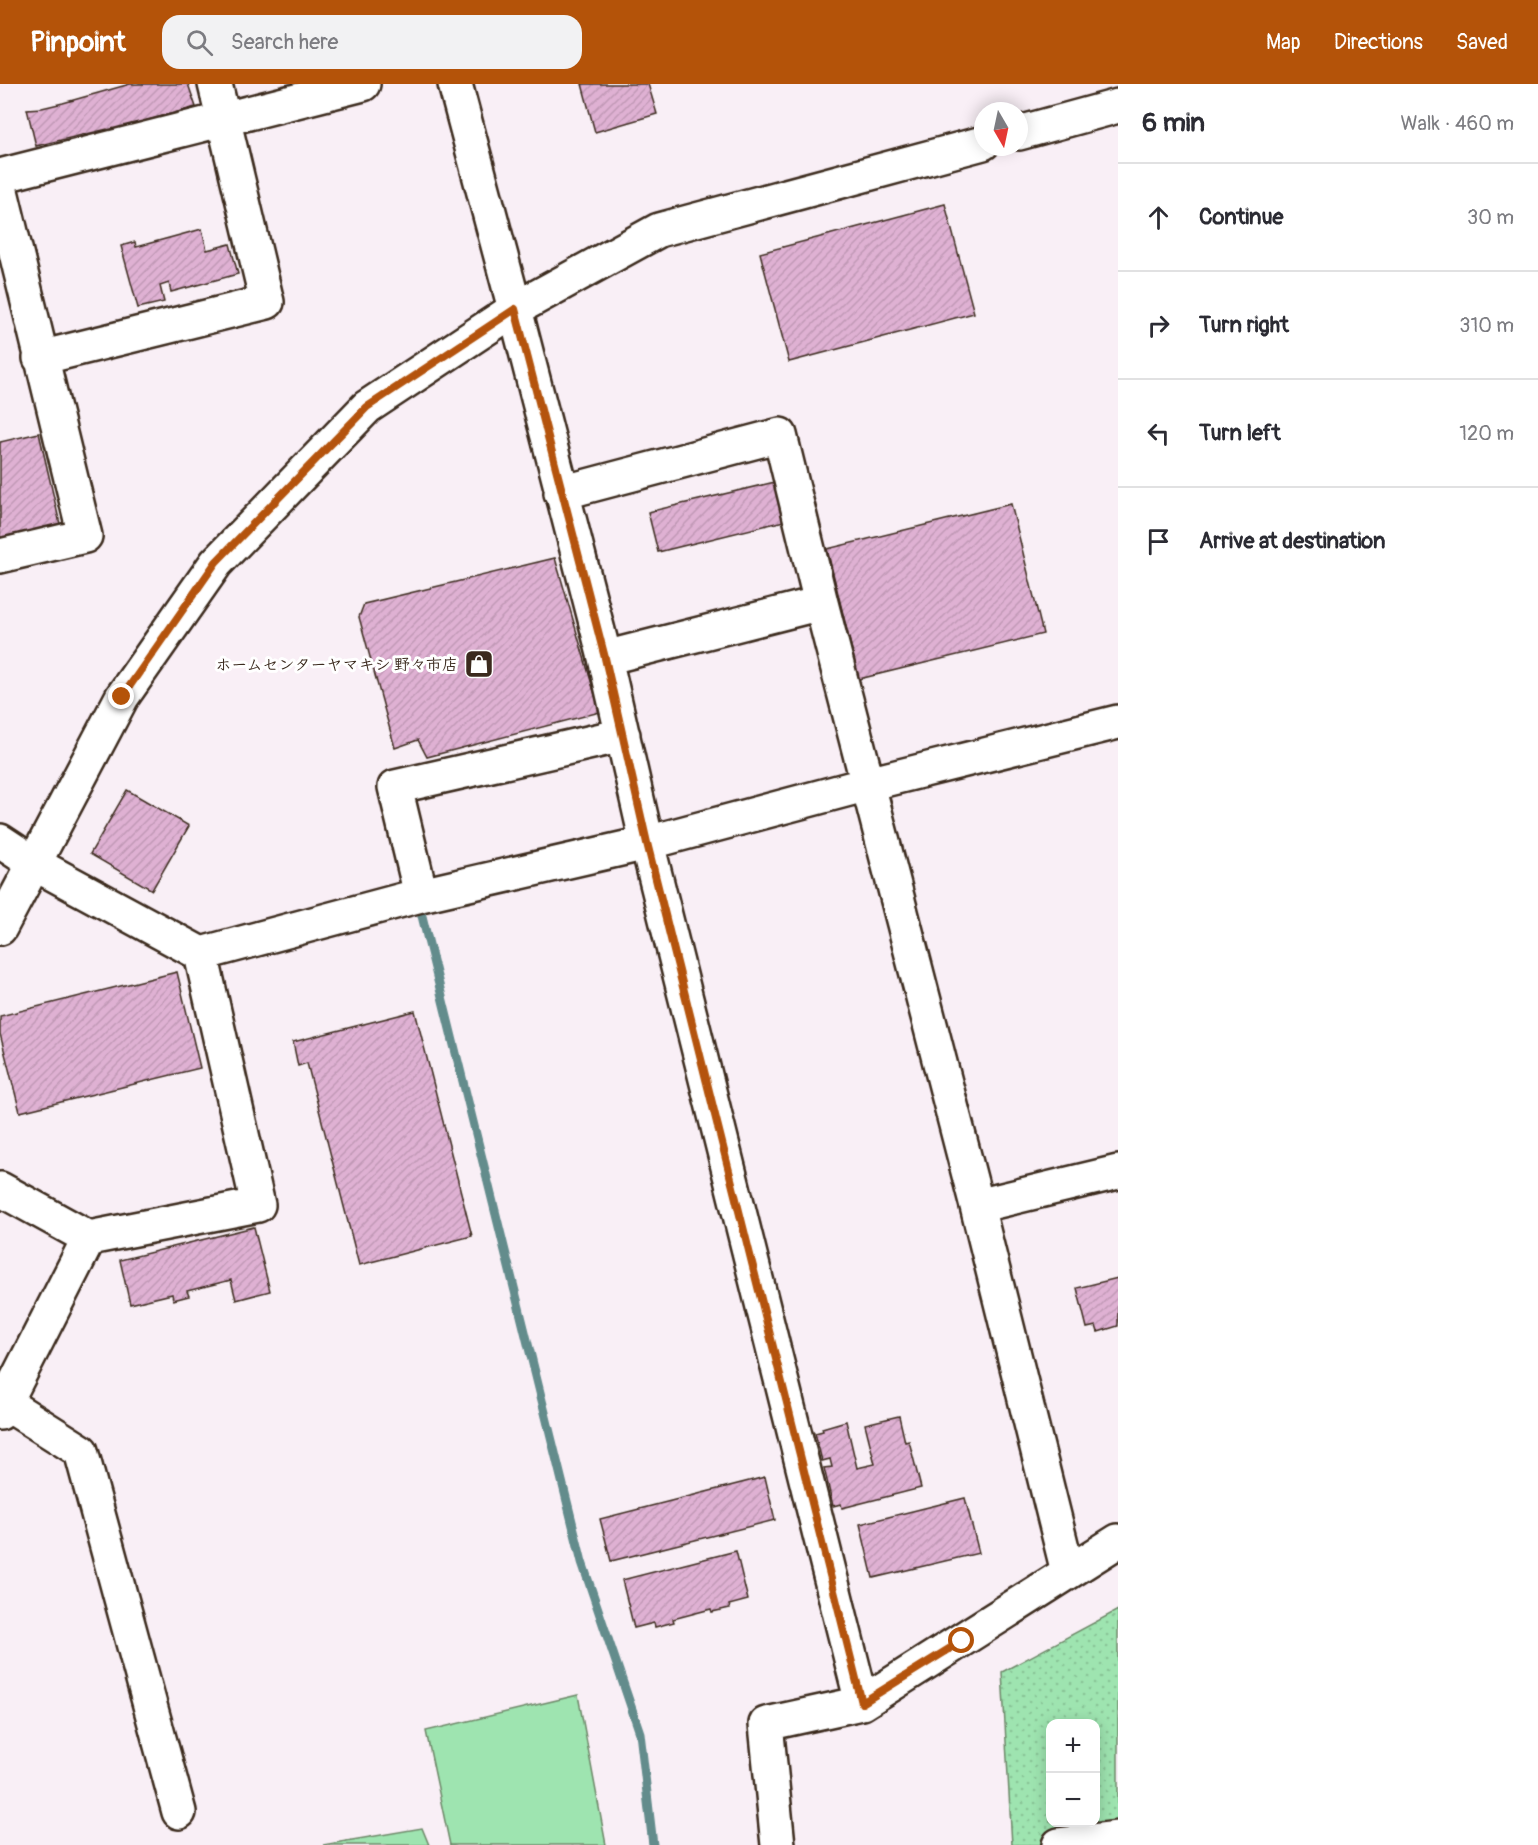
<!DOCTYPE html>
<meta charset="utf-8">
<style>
:root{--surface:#fff;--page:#f2f2f3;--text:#2b2b33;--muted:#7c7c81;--line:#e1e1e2;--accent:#b45309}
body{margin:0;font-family:Pangolin,"Klee One",sans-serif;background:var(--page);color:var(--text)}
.controls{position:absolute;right:18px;bottom:18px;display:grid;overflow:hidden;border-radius:12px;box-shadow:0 3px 15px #0003}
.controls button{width:54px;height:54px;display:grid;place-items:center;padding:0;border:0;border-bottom:2px solid var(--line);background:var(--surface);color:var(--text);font:30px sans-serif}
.compass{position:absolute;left:974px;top:18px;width:54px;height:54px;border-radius:50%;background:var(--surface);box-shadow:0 3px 15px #0003;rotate:171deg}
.stop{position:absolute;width:18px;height:18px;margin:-14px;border:4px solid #b45309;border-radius:50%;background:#fff}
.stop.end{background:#b45309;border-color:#fff;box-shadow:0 2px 6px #0008}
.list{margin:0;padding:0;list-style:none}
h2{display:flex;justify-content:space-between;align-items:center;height:78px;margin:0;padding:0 24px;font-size:26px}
h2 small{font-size:20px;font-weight:400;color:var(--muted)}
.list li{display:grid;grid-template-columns:39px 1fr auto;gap:18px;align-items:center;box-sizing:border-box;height:108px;padding:0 24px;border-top:2px solid var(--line)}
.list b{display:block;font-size:22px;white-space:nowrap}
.list em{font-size:20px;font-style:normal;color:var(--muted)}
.icon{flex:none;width:33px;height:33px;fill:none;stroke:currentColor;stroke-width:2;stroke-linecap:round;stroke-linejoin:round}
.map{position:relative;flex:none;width:1118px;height:1761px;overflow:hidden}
header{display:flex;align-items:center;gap:36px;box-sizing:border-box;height:84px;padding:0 30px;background:var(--accent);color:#fff}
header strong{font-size:28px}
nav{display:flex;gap:33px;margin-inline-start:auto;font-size:21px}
.search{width:420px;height:54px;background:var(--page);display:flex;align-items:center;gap:15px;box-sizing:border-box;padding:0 21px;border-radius:18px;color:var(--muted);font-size:22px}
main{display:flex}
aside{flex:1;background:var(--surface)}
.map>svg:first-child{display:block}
.grass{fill:#9ee4b0;stroke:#6c8767;stroke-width:1.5}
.park{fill:url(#park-dots);stroke:#6c8767;stroke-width:1.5;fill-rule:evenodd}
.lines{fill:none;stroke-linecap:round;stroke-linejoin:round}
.stream{stroke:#638c8c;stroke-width:9}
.building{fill:url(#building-hatch);stroke:#3b2a1e;stroke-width:1.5}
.minor-casing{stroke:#3b2a1e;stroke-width:38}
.tertiary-casing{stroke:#3b2a1e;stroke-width:38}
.minor{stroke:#fff;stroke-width:33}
.tertiary{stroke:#fff;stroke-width:33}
.route{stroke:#b45309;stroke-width:8}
.labels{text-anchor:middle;stroke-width:6;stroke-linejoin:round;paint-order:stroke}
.poi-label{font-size:16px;font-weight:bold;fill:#3b2a1e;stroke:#fff;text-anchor:end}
</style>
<header>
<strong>Pinpoint</strong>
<div class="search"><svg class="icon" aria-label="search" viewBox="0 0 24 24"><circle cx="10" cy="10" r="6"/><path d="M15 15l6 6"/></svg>Search here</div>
<nav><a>Map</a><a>Directions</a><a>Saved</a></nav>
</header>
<main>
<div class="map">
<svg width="1118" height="1761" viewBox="0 0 1118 1761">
<defs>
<pattern id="park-dots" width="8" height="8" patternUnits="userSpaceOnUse" patternTransform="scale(1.5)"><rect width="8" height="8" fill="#9ee4b0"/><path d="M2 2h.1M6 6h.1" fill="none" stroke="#89c497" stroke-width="1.8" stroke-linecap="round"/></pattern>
<pattern id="building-hatch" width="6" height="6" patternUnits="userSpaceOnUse" patternTransform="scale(1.5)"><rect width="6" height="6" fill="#dfb1d3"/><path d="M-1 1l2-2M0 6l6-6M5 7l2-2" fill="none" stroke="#c098b5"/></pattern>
</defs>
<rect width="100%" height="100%" fill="#f9eff6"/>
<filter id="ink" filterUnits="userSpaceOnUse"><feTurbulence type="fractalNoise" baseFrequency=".0167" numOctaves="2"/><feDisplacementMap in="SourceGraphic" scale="12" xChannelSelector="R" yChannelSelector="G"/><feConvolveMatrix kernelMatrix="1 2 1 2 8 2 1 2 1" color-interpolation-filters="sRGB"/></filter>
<g filter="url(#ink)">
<path class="grass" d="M578,1611L606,1761H450L426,1647Z
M422,1744L429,1761H323Z"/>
<path class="park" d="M1118,1526V1754L1040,1761H1012L1002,1588ZM1050,1640H1096V1738H1050Z"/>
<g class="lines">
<path class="stream" d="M422,832L582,1478L640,1649L653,1761"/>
</g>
<path class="building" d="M130,0H188L196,23L108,47L107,45L36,62L27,25L42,24L63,19Z
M582,0H648L657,30L595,48Z
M945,120L974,229L789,278L760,169Z
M202,145L207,166L230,160L238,190L171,208L169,199L160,202L164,218L138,224L121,162L135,158L136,163Z
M39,349L60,440L0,454V358Z
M779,397L788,436L658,468L648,428Z
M1011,420L1043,550L859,595L827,465Z
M555,474L600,628L427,673L418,656L395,664L359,533L364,520Z
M127,706L189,742L152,806L90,770Z
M177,888L200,984L20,1028L0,950V932Z
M415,927L472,1152L359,1181L307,979L298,982L293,958Z
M254,1143L270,1207L236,1216L231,1196L187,1207L189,1212L173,1216L172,1210L130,1220L120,1176Z
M1118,1194V1242L1098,1248L1096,1242L1087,1244L1077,1204Z
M899,1332L905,1358L909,1357L921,1404L842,1424L841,1420L833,1422L824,1384L832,1383L830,1375L822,1377L815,1349L823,1347L822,1344L846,1337L857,1384L875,1380L865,1340Z
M765,1393L775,1436L611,1477L600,1435Z
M965,1414L979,1469L873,1494L860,1440Z
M736,1467L748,1516L729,1521L730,1524L712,1528L711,1525L673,1535L674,1538L655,1543L654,1539L634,1544L622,1496Z"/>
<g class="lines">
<g class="minor-casing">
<path id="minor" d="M0,92L363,0
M0,103L85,452L0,472
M515,225L605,574L647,759L862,1619L1118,1457
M40,274L267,218L215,0
M561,409L780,351L821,519
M605,574L821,519L977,1122L1068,1488
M0,757L35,780L201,870
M421,811L395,703L623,651
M0,1105L89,1154L258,1121L201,870L421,811L647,759L868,700L1118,638
M977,1122L1118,1088
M5,1319L81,1367L179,1728
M0,1329L89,1154
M778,1761L766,1640L862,1619
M1059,1761L1118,1754"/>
</g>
<g class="tertiary-casing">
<path id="tertiary" d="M455,0L515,225
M1019,49L1118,22
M0,844L122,613L216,479L367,323L515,225L659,146L983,59"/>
</g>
<use href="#minor" class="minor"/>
<use href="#tertiary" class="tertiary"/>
</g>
</g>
<g class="lines" filter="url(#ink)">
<path class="route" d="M122,613L216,478L367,323L515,225L605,574L647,759L862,1619L962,1557"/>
</g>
<defs>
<g id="shop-square" transform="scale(1.5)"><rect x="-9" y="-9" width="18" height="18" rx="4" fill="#3b2a1e" stroke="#fff"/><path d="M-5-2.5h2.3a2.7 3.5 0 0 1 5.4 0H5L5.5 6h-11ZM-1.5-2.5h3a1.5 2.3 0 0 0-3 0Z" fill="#fff"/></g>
</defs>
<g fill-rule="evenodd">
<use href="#shop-square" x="479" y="580"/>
</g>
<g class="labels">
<g class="poi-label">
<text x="458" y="586">ホームセンターヤマキシ 野々市店</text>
</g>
</g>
</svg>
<div class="controls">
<button>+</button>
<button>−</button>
</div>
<svg class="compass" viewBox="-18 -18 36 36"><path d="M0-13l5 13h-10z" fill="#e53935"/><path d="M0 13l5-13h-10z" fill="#7c7c81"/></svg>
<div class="stop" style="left:962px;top:1557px"></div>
<div class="stop end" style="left:122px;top:613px"></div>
</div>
<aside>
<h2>6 min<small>Walk · 460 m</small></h2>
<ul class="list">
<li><svg class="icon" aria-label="ahead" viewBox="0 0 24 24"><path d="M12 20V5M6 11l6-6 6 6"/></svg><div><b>Continue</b></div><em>30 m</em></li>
<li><svg class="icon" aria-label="right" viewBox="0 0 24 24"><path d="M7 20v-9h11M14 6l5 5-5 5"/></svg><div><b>Turn right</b></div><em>310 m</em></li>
<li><svg class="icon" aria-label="left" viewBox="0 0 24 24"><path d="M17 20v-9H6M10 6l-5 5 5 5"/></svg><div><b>Turn left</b></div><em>120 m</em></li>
<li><svg class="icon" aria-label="arrive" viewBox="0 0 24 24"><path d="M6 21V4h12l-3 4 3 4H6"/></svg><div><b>Arrive at destination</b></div></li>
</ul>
</aside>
</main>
